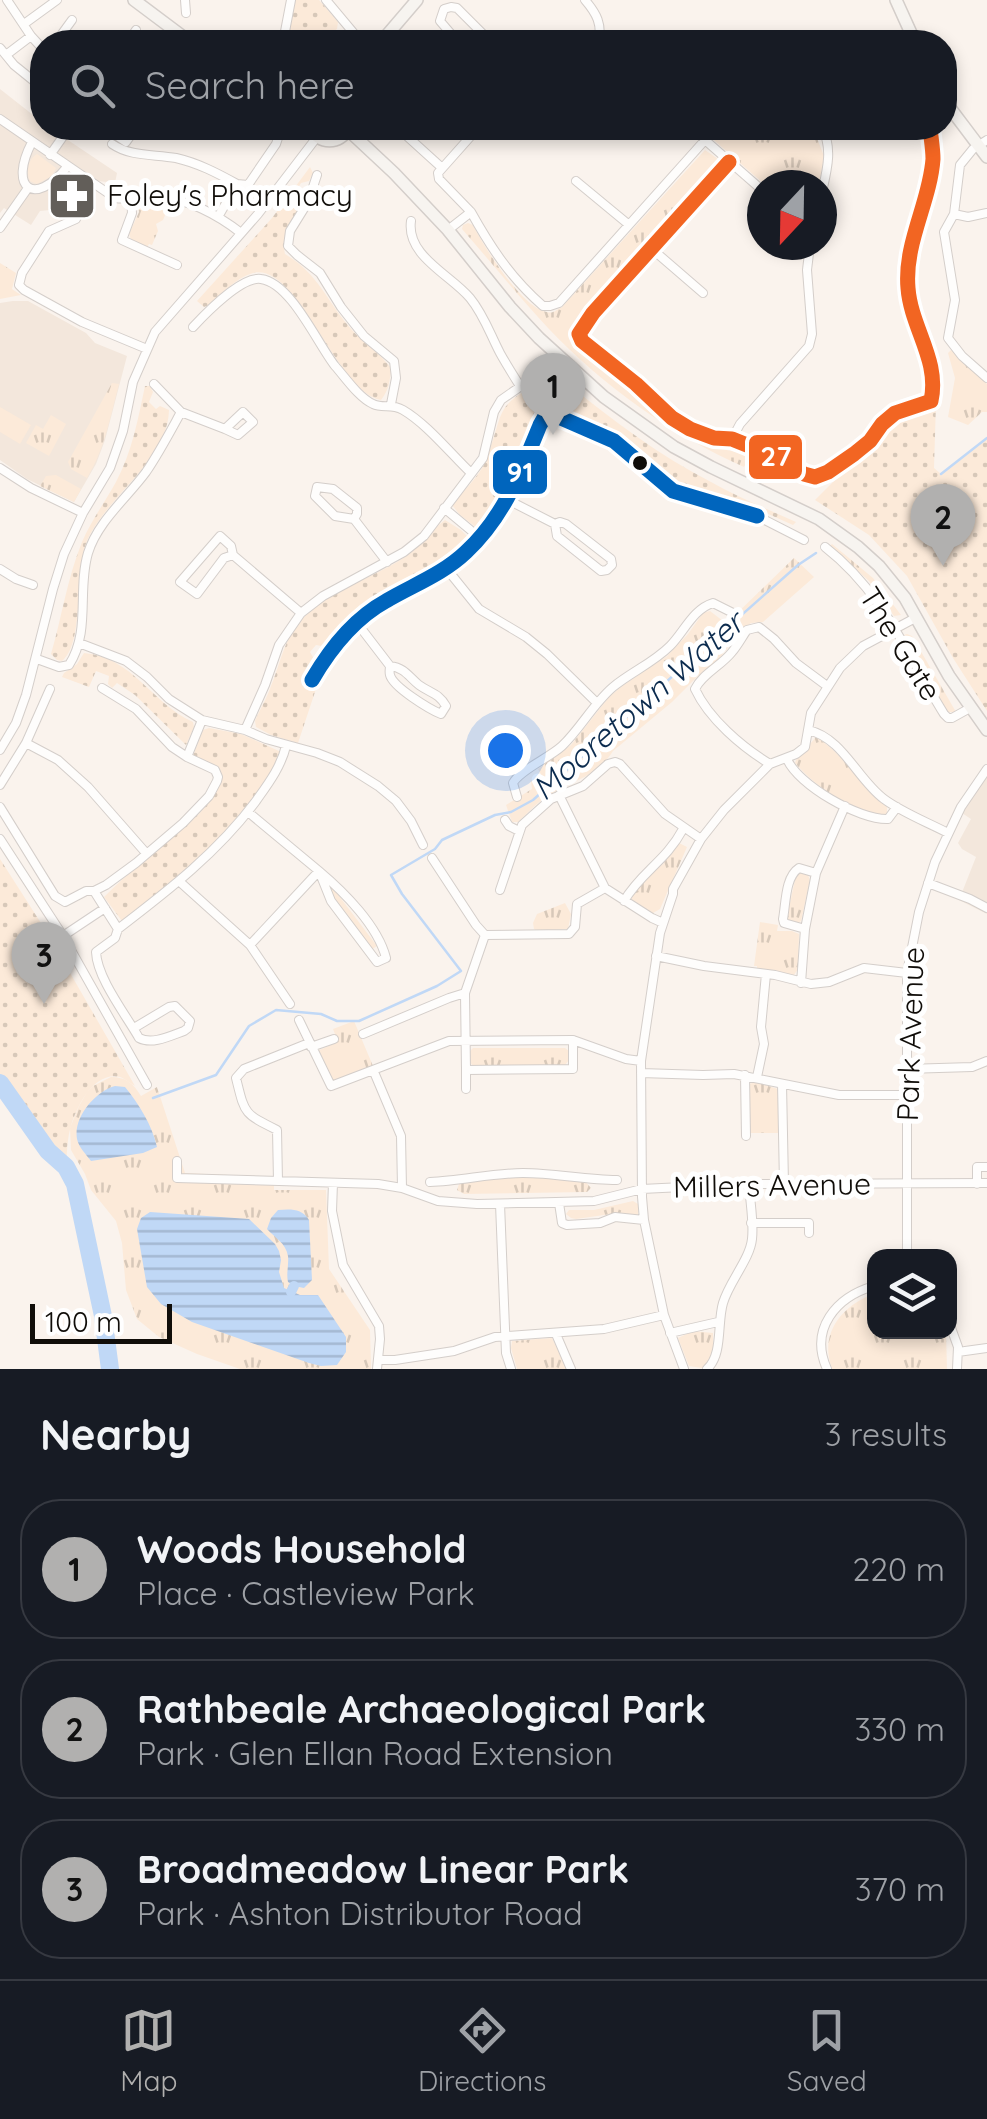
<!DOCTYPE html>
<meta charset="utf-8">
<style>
:root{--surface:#171b24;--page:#20242c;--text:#f1f3f6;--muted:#9ea1a6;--line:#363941;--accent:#b1b0af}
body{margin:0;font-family:Quicksand,sans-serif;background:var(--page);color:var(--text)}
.controls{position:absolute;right:30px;bottom:30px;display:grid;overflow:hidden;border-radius:20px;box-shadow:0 5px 15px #0003}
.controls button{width:90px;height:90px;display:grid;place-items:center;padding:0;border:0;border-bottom:2px solid var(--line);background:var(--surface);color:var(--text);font:50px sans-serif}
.compass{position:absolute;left:747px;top:170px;width:90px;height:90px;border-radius:50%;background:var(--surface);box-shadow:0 5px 15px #0003;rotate:202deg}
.scale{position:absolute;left:30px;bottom:25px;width:142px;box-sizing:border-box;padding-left:10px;border:5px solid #100d09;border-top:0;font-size:28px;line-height:35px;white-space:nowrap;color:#100d09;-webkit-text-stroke:8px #fff;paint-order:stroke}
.you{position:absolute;left:505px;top:750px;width:35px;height:35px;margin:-25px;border:8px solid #fff;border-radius:50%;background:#1a73e8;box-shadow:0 0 0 15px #1a73e833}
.badge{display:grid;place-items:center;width:65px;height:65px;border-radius:50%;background:var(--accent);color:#111;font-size:32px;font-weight:700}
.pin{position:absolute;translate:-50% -82px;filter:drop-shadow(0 2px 5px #0008)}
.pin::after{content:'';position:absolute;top:52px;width:35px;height:30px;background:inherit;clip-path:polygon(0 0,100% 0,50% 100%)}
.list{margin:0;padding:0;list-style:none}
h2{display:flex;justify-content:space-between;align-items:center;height:130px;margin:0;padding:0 40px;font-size:42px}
h2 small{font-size:32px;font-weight:400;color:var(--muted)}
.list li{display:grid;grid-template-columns:65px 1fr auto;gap:30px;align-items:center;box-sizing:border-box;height:140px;margin:0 20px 20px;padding:0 20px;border:2px solid var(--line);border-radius:40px}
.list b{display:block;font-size:38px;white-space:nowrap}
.list p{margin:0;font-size:32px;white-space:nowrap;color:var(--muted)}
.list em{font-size:32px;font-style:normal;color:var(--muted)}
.icon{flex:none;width:55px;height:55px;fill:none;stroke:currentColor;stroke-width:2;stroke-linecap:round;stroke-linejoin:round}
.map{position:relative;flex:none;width:987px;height:1369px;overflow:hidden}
.search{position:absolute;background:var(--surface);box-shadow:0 5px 15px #0003;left:30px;right:30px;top:30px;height:110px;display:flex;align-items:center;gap:25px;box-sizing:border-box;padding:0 35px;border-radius:40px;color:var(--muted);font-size:38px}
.sheet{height:610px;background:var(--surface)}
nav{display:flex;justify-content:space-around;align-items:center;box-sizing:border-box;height:140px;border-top:2px solid var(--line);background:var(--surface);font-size:28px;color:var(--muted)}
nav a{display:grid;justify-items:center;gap:5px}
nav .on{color:var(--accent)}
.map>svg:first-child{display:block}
.built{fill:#f3e7dc}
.grass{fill:url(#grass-tufts)}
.park{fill:url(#park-dots)}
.pitch{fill:#fcead9}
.water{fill:url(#water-rules)}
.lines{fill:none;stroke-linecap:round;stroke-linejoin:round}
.stream{stroke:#c0d8f6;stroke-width:2.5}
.canal{stroke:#c0d8f6;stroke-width:10}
.river{stroke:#c0d8f6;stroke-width:18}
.street-casing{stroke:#d4ceca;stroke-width:10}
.secondary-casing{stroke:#d4ceca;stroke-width:14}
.street{stroke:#fefdfc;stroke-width:8}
.secondary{stroke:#f7f4f0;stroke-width:11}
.bus-1-casing{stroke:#fff;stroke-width:22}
.bus-2-casing{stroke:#fff;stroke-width:22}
.bus-1{stroke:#f26522;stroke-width:15}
.bus-2{stroke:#0065bd;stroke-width:15}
.bus-dot{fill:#100d09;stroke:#fff;stroke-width:4}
.labels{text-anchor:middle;stroke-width:10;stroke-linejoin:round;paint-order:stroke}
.poi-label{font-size:30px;fill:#100d09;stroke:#fff;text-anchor:start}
.street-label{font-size:30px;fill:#100d09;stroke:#fff}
.water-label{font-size:32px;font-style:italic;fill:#0b2b4e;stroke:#fff}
.line-badge{stroke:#fff;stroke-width:4}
.badge-label{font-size:28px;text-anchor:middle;font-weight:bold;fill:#fff}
</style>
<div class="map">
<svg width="987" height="1369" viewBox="0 0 987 1369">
<defs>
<pattern id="grass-tufts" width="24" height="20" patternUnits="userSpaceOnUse" patternTransform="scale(2.5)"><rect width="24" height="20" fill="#fcead9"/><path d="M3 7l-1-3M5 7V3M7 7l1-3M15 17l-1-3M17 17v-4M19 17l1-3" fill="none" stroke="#d7c8b9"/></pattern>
<pattern id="park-dots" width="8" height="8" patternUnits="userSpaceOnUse" patternTransform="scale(2.5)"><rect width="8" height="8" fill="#fcead9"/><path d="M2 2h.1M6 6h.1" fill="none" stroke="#d7c8b9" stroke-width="1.8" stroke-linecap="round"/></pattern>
<pattern id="water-rules" width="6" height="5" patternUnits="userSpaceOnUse" patternTransform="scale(2.5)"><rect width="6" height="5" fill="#c0d8f6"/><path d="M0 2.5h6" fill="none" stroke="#a4b8d2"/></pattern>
</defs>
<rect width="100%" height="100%" fill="#faf3ed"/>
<path class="built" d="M0,89L42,122V128H50L117,173L115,183L98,181L87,200L74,194L70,196L50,210L40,211L31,225L4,208L0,213Z
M13,301H28L86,333L95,343L127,356L105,440L96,464L74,502L27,479L0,460V303Z
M987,776V914L959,900L976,857L962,849L958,843L971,819L962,813Z"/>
<path class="grass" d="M700,128H813L824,156L819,185H765Z
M705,150L718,159L717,169L577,324L574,332L579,345L606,369L645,398L665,418L677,427L713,443L712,447L746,454L749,458L744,467C672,435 603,386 548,328C518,296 491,262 462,229L463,225L468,223L473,225C484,247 522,308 547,312C553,314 556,310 562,307Z
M37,154L56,168L52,176L37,184L30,181C26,172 28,159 37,154Z
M142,202L169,206L163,220L156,224L158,231L152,245L149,244L146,249L132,242L129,234L139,212L138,206Z
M0,263L16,273L12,289L21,295L0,299Z
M951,350L987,384V412H982L968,425L948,417L955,378L948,353Z
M112,383L119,384C110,417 105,448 87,478L71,469L68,462Z
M51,415L66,424L49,456L26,443L36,425L43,429Z
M56,475L81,489L74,502L40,486L46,476Z
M832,544L873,578L901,615L894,616L869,581L830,546Z
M794,558L814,577L763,622L751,623L742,630L715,664L697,677L672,702L613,751C596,778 572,780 548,796C536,803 528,813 518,822H512L506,805L532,789L531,780L542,776L538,769L571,745L609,697L622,686L667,656L688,634L703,613L710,611L723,621H729Z
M907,634L912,636L956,712H948C931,688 917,661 904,635Z
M816,737C844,754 862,786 887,807V815C855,816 815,786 795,763L796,760Z
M679,843L687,847L660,909L653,913L634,902L631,898L639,885L663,864Z
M800,872L808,875L810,880L801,921L796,924L789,922L787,917L796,875Z
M333,888L377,946L371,950L335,901L330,891Z
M565,903L571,914L568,929L538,931L534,929L533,923L537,914Z
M760,922L778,925L777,931H792L799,934L798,969L794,975L757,970V966H754Z
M354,1021L373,1066L335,1081L330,1080L317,1051L338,1042L333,1029Z
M473,1048H565L569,1051V1060L565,1065L473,1066L469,1061V1052Z
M111,1077C126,1077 133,1083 141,1096L157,1087L185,1173L274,1177V1190H326L329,1269L370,1330L371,1369H240L197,1354L159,1337L137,1319L126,1290L122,1243L116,1221L91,1190L85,1174L71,1150L70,1128L79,1106L87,1092L93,1086Z
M756,1082L778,1089L779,1133H750L749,1084Z
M526,1176L584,1180L591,1188L587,1192L464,1194L457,1190L459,1184L464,1182Z
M633,1201L638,1204V1215L618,1213L576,1219L571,1218L566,1214L569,1210H594Z
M868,1296H874V1332H946L947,1369H832C820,1336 838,1310 868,1296Z
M693,1331L713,1333C713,1348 716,1359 702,1368L689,1366L678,1338Z
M552,1338L567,1369H517L511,1348L512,1341Z"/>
<path class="park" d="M294,0H319L338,22L337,29L333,32L339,39L349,36L364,42H293L289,39Z
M310,167L313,173L309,181L301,183L296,191L304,202C293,218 280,234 285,254C320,275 326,301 352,330C364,344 380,353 391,368C390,381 389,390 381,400C337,393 298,262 253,273C236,278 221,294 209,305L204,307L197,301L272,218Z
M545,381L560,388L569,385C614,421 660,456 711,482C738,497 767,509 796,522L793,525L766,513L698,495L677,486L614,433L569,412L549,408C518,426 512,517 477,528L460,515L452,505C463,491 480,476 486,460C505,412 492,405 545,381Z
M145,386H150L153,392L149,402L156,409L160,406L169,410C168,460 106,497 87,541C74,571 85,643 62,661L57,660L51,654C62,616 67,579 82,542C91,521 105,502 116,482C132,452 138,419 145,386Z
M936,403L934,468L941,474L987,438V711L953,658L907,576L869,535L815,500L873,442L884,426L896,417Z
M445,520L461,530L468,537V543L458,553L370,605L327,647L316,645L310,652L316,662L308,678L316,689L298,743L271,735L256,727L255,721C260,709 267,698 271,686C279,667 283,645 295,628C321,592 370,580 405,557C421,546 431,530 445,520Z
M84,653C133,657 152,704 193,722L194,727L186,745L135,695L117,683L112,688L108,684L109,676L96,671L89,687L62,677L64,673L77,664Z
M209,728L241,734L279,751L280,757C268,774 258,794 245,810C210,854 168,890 122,921L104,897C117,884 131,871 145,859C167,840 223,805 220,772L193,756L203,730Z
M0,859L46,931L135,1086C132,1084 123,1078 120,1077C94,1071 77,1106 71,1126C67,1138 67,1154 66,1167L48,1151L0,1086Z"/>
<path class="pitch" d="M0,407L31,425L20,444L0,432Z"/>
<path class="water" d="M115,1086L125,1087C139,1104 152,1125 157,1147L143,1153L91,1161C86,1154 79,1148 77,1139C73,1117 96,1091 115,1086Z
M278,1210C290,1209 302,1208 309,1220L312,1280L304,1288L294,1286L288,1282C286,1273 289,1265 288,1256C286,1243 274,1237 267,1229L271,1218Z
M150,1212L249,1219L275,1244L279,1251L281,1260L279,1272L284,1288L300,1295H318L346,1337V1352L337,1365L321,1366L309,1363L192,1322L161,1304L147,1287L137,1229L141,1218Z"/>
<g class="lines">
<path class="stream" d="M941,474L987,438
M153,1098L216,1075L249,1026L276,1010L321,1014L337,1021H359L437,986L461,971L402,894L391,875L435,849L442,840L495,815L511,812L533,800L798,565L816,553"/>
<path class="canal" d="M291,1292L294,1286"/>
<path class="river" d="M0,1083L48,1151L66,1167L75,1184L103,1316L110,1369"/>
<g class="street-casing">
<path id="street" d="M7,0L31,36L42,48
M185,0L186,13
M326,0L357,37
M585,0C597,14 602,24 599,42
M24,24L57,0
M56,42L72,20
M128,42L136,30
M283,42L291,0
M458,42L440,21L444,9L451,7L457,8L491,42
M0,48L14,65L40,86
M6,55L31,36
M0,119L115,198C129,200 143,196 157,197C187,198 218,215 241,233
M398,128L441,167
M117,136L126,142L136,128
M705,140L762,190
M987,140L973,149L960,165L954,214L944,232L955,300L948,338L962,356L987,378
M32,142C8,188 34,208 67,167
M112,144C131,157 154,154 176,158C198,163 217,173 237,184
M50,155L69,128
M729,162L593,313L579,334L582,341L636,384L672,418L690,429L714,438L732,439L779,458L804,474L815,477L828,472L854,454L870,441L882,424L895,413L931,401C940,360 911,328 908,288C904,243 930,202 933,159C933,149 931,138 930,128
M317,175L308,202L290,231L288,246L297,255L320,273L341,307L364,336L394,361L396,378L391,404
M576,181L628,224
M92,184L76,219L49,231L22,273L19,285L24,290L82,322L147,349
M237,184L248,185L276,144L278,138L268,128
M822,192C827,170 833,148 822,128
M131,198L132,213L122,240L177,265
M471,212C491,248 511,278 543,306H550L559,303L705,140L693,128
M954,214L968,217L987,213
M218,217L237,184
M411,221C406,256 451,275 470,298C484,315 490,334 500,353C506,364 513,375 520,386
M0,228L28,188
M448,230L471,212L439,179L438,173L478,128
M652,249L703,293
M193,327C206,313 242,276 261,279C291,283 317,343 335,366C345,377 359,398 373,404C383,409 391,403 403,410C427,424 451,454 471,473
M154,384L181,412L225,429L243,412L253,422L238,435L225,429
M732,439L740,424L809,346L812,334L807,270L810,245
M0,468L31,488L83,513
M747,485L763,453
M508,500L555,524L560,522L566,524L611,559L612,565L607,570L601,571L557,536L555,524
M444,508L480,538
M354,519L357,514V508L333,489L317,487L315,496L335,516L354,519L387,562
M825,547C884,593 906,653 944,714L948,718H952L970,708
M233,555L224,558L197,594L180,582L220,536L231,546L233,555L301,613
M446,568L479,609L526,637L547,654L597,703
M0,569L16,579L33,585
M357,623L390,666C405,668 408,676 419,685C430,693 439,693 446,706L441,714C429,709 393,687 390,675C389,672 390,669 390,666
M79,643L126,661L147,677L169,699L202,720L245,730L266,739L317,753L340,762L378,786L396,801L411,821L423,845
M37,659L59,667L69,665C91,631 77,590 88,553C98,521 127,498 146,472C159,453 170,432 181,412
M312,680C330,649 355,618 386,601C413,585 443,574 466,552C504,517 521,471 540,425L544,418L552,414L614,441L673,491L757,516L804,540
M245,730L265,685L279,645L301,613L323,596L404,552L424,536L483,458L494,412L501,400L560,359
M808,730C843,738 857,779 884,799C903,813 927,822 948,833
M26,743L58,760L88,787L146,853
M0,750L16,723L26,695L53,589L64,554L83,513L110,468L123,431L133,382L155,332L258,214L317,137
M187,757L202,720
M787,759C798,785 859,820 888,819L897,807
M770,764C742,747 709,719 695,689C702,674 721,666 732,652C738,645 742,637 747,630L759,627L774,639L796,663L827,686
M0,785L26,743L50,689
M559,795L605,888L652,918L663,923
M517,797L513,783C520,770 549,758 562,746C581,728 593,704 613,687C631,672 653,663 670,646C684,632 693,609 713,603L733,613
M0,807L55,896L65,902L86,891H94L106,885L136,863L183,823L209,796L217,781L218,777L215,770L187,757L172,747L136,709L102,688
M248,812L319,871L331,901L377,962L386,958C378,926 344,892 319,871L250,945
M505,820L509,826L519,831
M0,839L63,936L147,1085
M432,858L476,925L485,935L465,993L466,1070L573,1069V1040
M180,882L250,945L290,1004
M928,883L970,899L987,908
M500,890L522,825L551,799L583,786L608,764L615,762L620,764L665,814L701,839
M94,891L118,929
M624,901C641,872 666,861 683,829
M805,929L784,923L783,919C786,903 785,877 799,868L816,873
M485,935L569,934L575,927L577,904L605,888
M63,936L105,908
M656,956L704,966L775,975L811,984L829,982L864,968L907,973
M801,983L805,929L816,873L845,806
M299,1020L331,1086L449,1041L573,1040L626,1059L641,1061
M134,1028L169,1007L175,1006L190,1021L188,1028L184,1031C170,1036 152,1045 139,1038C126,1015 97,978 96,952L115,938L118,929C169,890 218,852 256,801C268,784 281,767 286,746
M363,1034L449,998L465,993
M311,1047L334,1039
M906,1069L972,1067L987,1061
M374,1072L401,1136L402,1188
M641,1073L703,1075L734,1074L839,1095H907
M745,1075L746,1136
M757,1077L764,1044L761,1027L766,974
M782,1084L784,1184
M466,1089V1070
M177,1161V1178L378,1184L402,1188L438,1201L477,1204L594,1201L642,1189L662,1188L749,1184L987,1183
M278,1181L277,1130C243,1113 245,1114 236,1078L244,1069L309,1043
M430,1182C461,1181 492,1173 523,1173C555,1173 585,1180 617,1180
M333,1183L332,1211L343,1265L379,1326L380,1339L377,1369
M977,1184V1167H987
M559,1203L562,1223L567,1225L600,1223L615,1217L644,1220
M500,1204L506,1353L511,1369
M751,1223H809V1233
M907,1256V973L919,912L935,862L961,807L987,769
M950,1325L958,1347L957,1369
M670,1333L718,1322
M556,1334L571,1369
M958,1352L987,1348
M378,1360H395L454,1351L495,1337L604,1329L664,1315
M684,1369L664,1315L644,1220L642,1197L641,1061L660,933L673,894V889L701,839L724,810L770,764L796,754L805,747L811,713L840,668L863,646L917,617
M707,1369C723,1355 717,1323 723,1303C729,1282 750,1259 752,1239C754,1222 750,1202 749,1184
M827,1369C809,1329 836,1297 874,1286"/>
</g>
<g class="secondary-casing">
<path id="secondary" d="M134,0L190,42
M896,0L915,42
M381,42L417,0
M944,100L987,157
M310,128C320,145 339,145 349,128
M348,130L394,173L448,230L510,307L539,338L604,397L674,447L711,467L819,519L858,547L879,566L905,598L949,676L987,730"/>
</g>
<use href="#street" class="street"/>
<use href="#secondary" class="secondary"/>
<g class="bus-1-casing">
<path id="bus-1" d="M729,162L593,313L579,334L582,341L636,384L672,418L690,429L714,438L732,439L779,458L804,474L815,477L828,472L854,454L870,441L882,424L895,413L931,401C940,360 911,328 908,288C904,243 930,202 933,159C933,149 931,138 930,128"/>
</g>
<g class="bus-2-casing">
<path id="bus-2" d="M312,680C330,649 355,618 386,601C413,585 443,574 466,552C504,517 521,471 540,425L544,418L552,414L614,441L673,491L757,516"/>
</g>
<use href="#bus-1" class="bus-1"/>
<use href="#bus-2" class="bus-2"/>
</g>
<defs>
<g id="pharmacy-square" transform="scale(2.5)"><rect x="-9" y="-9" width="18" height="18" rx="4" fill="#625e59" stroke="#fff"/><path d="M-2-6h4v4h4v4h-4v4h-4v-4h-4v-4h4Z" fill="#fff"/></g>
</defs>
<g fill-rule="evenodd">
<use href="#pharmacy-square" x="72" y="196"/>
</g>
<circle class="bus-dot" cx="640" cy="463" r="9"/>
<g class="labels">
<g class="poi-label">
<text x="107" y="206">Foley's Pharmacy</text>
</g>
<g class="street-label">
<text transform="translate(900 644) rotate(58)" y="10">The Gate</text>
<text transform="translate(911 1034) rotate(-88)" y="10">Park Avenue</text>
<text transform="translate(772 1186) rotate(-1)" y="10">Millers Avenue</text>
</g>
<g class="water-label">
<text transform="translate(638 706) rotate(-41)" y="11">Mooretown Water</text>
</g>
</g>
<g class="line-badge">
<rect x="747" y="433" width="57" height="48" rx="10" fill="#f26522"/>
<rect x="491" y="448" width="58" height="48" rx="10" fill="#0065bd"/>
</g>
<g class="badge-label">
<text x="776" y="466">27</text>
<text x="520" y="482">91</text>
</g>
</svg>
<div class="controls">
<button><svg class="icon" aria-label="layers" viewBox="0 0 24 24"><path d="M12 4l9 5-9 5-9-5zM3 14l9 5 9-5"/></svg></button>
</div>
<svg class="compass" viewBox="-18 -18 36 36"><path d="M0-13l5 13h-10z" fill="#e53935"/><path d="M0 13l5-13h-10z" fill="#9ea1a6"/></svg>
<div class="scale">100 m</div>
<div class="you"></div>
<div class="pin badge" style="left:553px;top:435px">1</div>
<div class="pin badge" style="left:943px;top:566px">2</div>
<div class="pin badge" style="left:44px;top:1004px">3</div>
<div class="search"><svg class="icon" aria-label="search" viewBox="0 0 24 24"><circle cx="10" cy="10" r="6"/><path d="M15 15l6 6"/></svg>Search here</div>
</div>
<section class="sheet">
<h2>Nearby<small>3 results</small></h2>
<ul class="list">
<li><span class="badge">1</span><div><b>Woods Household</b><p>Place · Castleview Park</p></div><em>220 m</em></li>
<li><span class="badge">2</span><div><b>Rathbeale Archaeological Park</b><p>Park · Glen Ellan Road Extension</p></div><em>330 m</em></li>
<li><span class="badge">3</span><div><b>Broadmeadow Linear Park</b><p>Park · Ashton Distributor Road</p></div><em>370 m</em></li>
</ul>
</section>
<nav>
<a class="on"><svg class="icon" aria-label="map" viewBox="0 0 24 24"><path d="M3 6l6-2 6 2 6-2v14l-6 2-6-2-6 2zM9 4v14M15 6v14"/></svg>Map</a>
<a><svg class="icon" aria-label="directions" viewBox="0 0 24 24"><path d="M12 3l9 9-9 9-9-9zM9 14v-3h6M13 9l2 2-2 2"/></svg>Directions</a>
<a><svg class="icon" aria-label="saved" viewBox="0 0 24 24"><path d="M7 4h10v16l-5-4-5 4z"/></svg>Saved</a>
</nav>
